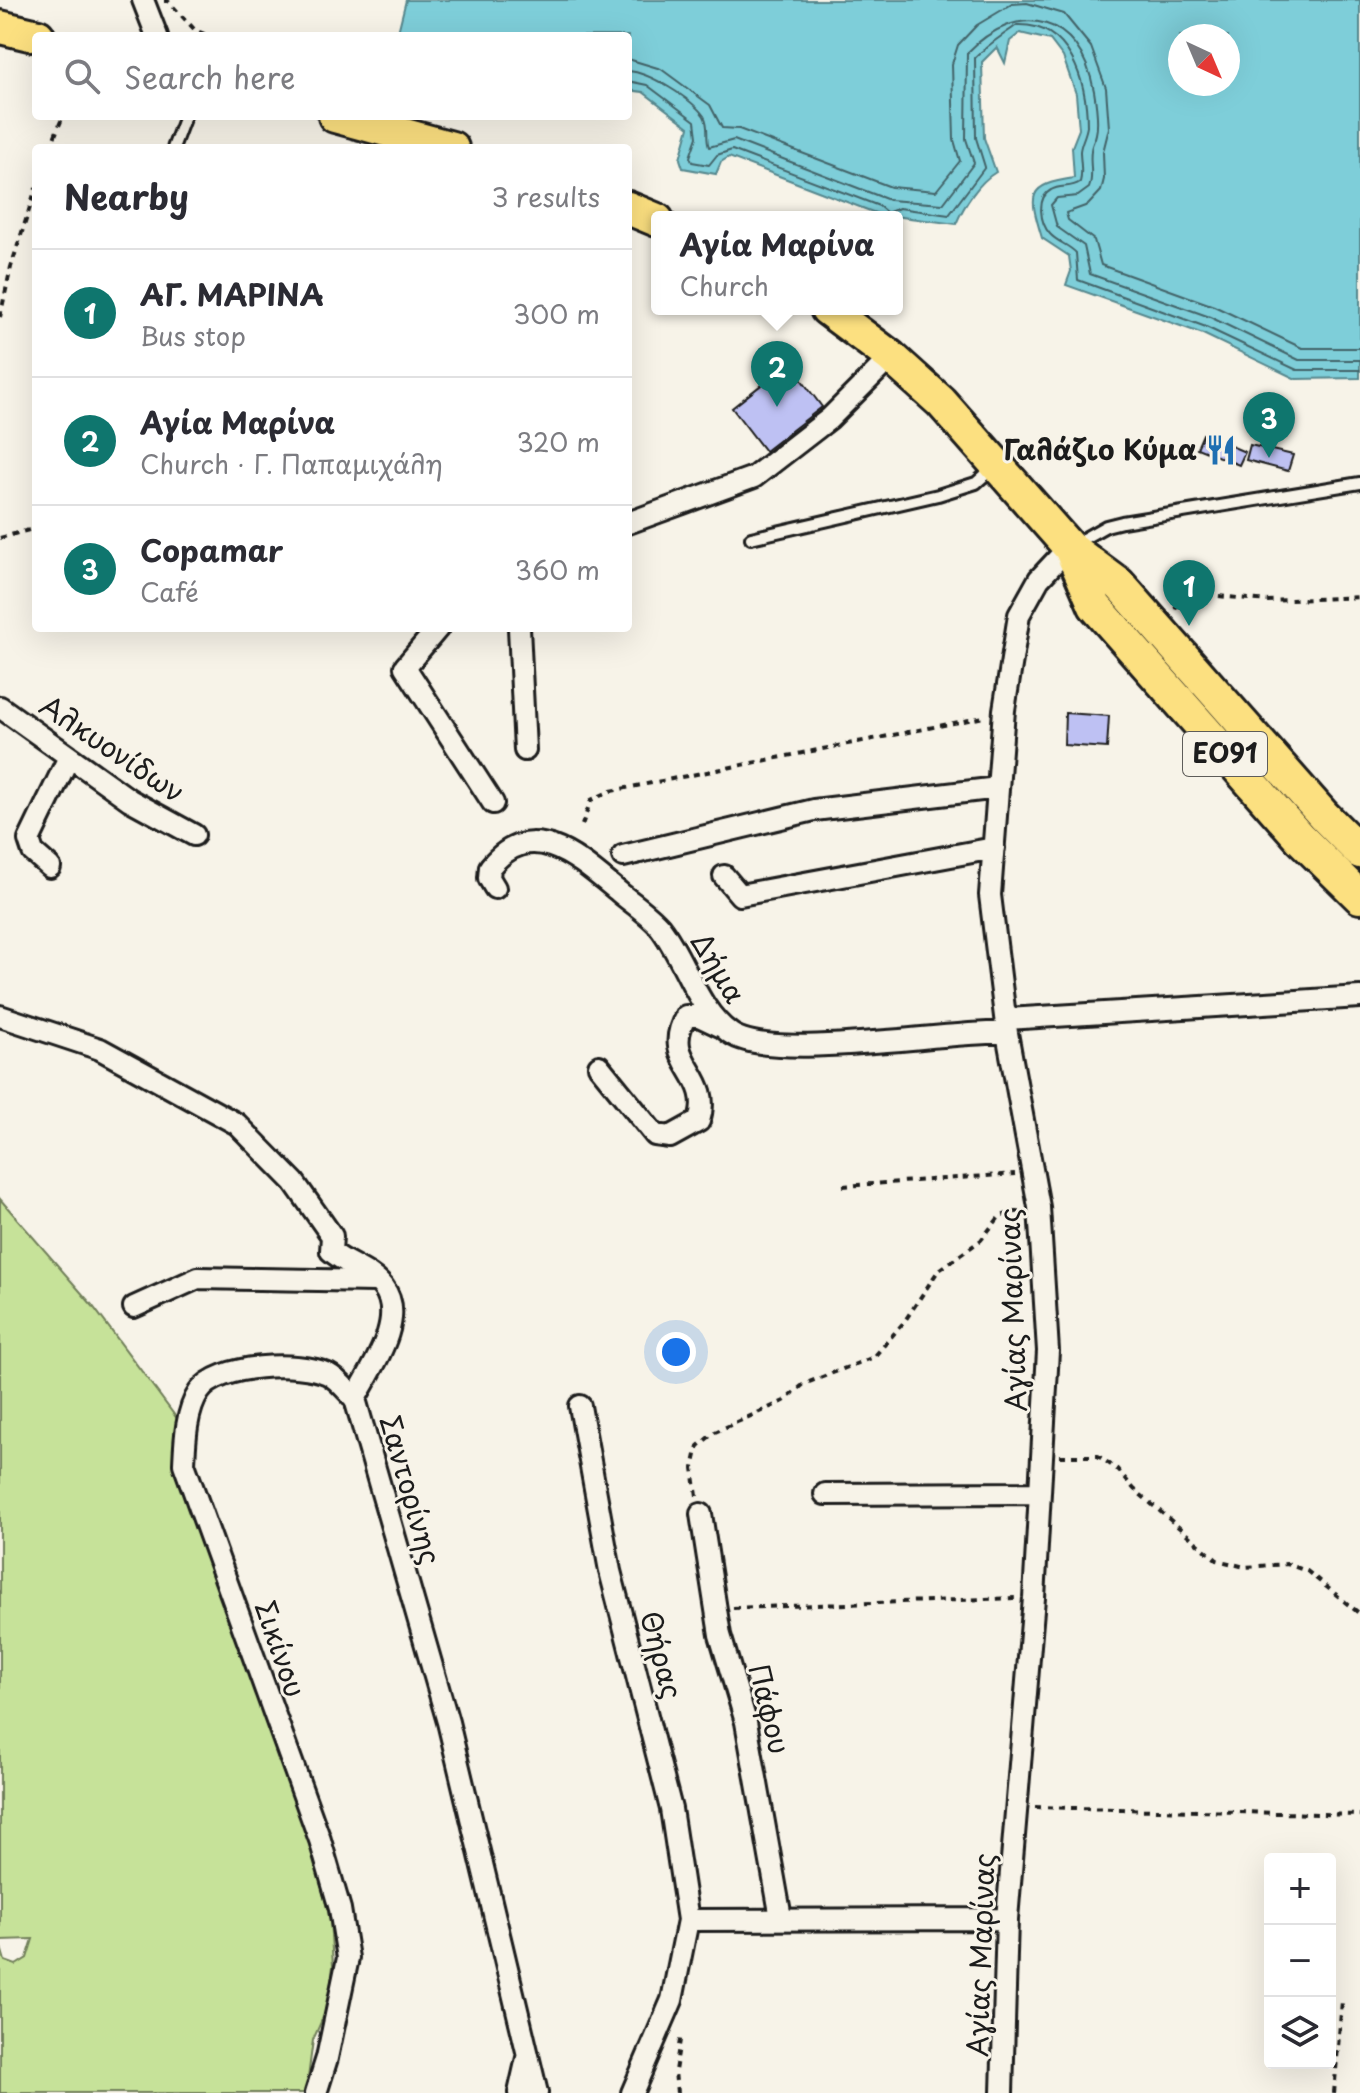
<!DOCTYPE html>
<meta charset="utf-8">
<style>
:root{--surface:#fff;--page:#f2f2f3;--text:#2b2b33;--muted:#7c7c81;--line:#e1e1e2;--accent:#0f766e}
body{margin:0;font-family:"Playpen Sans",sans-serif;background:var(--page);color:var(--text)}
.controls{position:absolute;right:24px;bottom:24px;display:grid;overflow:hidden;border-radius:8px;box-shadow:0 8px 32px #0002}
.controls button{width:72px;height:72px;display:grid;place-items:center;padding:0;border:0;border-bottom:2px solid var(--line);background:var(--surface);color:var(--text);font:40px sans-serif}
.compass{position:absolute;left:1168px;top:24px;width:72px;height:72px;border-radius:50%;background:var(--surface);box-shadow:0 8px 32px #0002;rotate:136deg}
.you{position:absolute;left:676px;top:1352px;width:28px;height:28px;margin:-20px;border:6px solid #fff;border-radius:50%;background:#1a73e8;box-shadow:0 0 0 12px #1a73e833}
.badge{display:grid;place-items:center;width:52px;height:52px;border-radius:50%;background:var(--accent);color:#fff;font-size:26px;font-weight:700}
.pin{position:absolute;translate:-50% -66px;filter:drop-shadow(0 2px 4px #0008)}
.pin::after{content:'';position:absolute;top:42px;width:28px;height:24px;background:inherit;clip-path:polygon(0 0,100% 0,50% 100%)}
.popup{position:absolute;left:651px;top:211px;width:252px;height:104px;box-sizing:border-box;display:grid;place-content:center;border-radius:8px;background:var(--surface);filter:drop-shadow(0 2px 6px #0005);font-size:26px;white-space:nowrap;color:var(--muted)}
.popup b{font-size:30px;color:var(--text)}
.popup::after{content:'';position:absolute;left:50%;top:100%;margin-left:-16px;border:16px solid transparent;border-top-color:var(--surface)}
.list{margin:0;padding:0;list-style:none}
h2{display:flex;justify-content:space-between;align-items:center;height:104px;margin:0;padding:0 32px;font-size:34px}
h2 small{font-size:26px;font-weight:400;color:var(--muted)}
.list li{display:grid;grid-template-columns:52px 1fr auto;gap:24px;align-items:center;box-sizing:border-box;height:128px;padding:0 32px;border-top:2px solid var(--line)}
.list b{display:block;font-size:30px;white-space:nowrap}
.list p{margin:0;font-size:26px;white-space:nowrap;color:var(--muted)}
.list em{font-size:26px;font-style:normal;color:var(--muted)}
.icon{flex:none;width:44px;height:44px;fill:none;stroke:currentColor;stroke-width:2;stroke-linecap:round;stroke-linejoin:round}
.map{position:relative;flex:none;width:1360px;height:2093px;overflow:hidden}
.search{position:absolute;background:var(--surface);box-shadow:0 8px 32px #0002;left:32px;top:32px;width:600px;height:88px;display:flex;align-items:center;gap:20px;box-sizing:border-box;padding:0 28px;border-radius:8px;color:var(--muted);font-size:30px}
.panel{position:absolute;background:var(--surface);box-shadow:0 8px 32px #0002;left:32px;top:144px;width:600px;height:488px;border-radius:8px}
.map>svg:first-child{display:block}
.green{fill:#c6e299;stroke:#717f5a;stroke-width:2}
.water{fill:#7eced9;stroke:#57878d;stroke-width:2;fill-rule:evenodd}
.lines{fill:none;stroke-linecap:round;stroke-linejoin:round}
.shore{stroke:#436368;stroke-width:2}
.building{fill:#bec1f3;stroke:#1c1c1c;stroke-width:2}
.lane-casing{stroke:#1c1c1c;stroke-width:16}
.street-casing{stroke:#1c1c1c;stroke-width:26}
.primary-casing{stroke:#1c1c1c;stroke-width:38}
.path{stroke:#1c1c1c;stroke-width:4;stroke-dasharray:6 6;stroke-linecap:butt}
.lane{stroke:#f7f3e8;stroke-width:10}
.street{stroke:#f7f3e8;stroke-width:20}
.primary{stroke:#fce080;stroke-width:32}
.labels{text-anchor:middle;stroke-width:6;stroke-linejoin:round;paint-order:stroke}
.shield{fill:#f7f3e8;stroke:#5e5c59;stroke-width:2}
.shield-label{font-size:26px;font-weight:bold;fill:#1c1c1c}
.poi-label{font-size:28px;font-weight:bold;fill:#1c1c1c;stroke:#f7f3e8;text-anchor:end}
.street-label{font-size:28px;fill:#1c1c1c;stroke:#f7f3e8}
</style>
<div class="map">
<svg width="1360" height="2093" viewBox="0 0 1360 2093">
<rect width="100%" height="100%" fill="#f7f3e8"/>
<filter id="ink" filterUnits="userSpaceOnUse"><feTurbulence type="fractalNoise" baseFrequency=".0125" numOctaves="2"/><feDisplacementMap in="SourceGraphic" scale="16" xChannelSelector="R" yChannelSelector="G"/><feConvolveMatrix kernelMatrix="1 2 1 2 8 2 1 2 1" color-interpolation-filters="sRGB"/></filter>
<g filter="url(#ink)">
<path class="green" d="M0,1199L92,1305L178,1420L193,1516L307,1832L330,1919L333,1966L328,2006L313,2040L306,2093H0V1944L5,1961L16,1965L27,1958L33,1939L0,1940Z"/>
<path class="water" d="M406,0H1360V378L1296,379L1203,334L1066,285L1071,271L1069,256L1042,238C1029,195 1026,185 1074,178L1072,147L1079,129L1076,94L1063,57L1050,40L1020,33L1010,41L1005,63L997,47L982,62L984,138L996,172C979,182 964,205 956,224L878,214L729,157L721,162L716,174L683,168L680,159L689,127L643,92L628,90V36H397ZM1180,36H1228V84H1180Z"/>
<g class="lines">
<path class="shore" d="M628,59L661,69L710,105L722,128L739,129L891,187L936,191L960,161L954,140L952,64L958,45L977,25L1012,4L1027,3L1064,14L1091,47L1106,88L1109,128L1103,152L1104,179L1101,191L1088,205L1066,213L1068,220L1094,240L1101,265L1214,306L1302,348H1360
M628,71C649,72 692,99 704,116C710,126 705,138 709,147L734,140L889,200L943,204L974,163L966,139L967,53C1018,0 1080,14 1094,91C1096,103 1099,122 1096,134C1095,140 1091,145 1091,151C1089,164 1094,175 1089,188L1078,196L1057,198L1051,205L1057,227L1084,246L1090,274L1210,317L1299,360H1360
M628,81L647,85L695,121L697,137L690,157L692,162L709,165L717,155L732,150L879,206L887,213L899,208L949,215L985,167L976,138L975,58C988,44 1002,36 1017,25C1070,23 1087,82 1087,126C1086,135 1081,142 1080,151C1080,162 1083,172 1080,182C1071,189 1060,184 1051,190C1036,198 1040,223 1050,234C1057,242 1069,245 1076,253L1078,280L1206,327L1297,370H1360"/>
</g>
<path class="building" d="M789,363L822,407L765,451L732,408Z
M1203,434L1245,452L1239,465L1197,448Z
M1250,445L1293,455L1288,471L1246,460Z
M1065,713L1109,716L1107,748L1064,745Z"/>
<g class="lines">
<g class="lane-casing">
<path id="lane" d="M173,148L185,116
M751,538L938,495L976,483L993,468
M1074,544L1106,526L1122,522L1360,483"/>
</g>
<g class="street-casing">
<path id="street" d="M143,0L157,36
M628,523L754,477L829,419L891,357
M438,628L405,667L493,803
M519,628L525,750
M0,707L130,800L194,835
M623,856L814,810L998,788
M50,867L33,852L29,840L69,757
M724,876L740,895L994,848
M495,888L489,878L490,867C533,814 581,861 619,892C632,903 649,914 660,927C685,959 697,1010 730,1033C771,1063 949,1030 1007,1033
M0,1016L100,1049L237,1124L294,1182L332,1236L331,1251C346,1265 370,1270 383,1287C408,1319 370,1370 355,1399L448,1722L537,2093
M1006,1019L1360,997
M599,1066L655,1135L670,1137L699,1121C715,1073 659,1063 686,1016H699L720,1026
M134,1307L198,1278L375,1281
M580,1406L610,1571L671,1809L688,1920
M825,1494L1040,1493
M701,1514L720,1635L746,1722L781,1918
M316,2093L327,2058L348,1958L340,1909L320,1840L184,1464C185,1441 186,1411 199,1392C218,1363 300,1361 328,1374C338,1379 347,1391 355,1399
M519,2093L527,2058
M632,2093L672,2000L688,1920L1007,1919
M1002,2093L1007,1919L1034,1598L1048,1351L1039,1207L1007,1033L990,895L1004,710L1019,615L1039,579L1069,547"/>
</g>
<g class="primary-casing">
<path id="primary" d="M0,27L38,36
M335,116L452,148
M628,208L657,220
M827,309L891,357L941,402L1069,547L1119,584L1324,816L1360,852
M1070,548L1095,606L1300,838L1360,897"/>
</g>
<path class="path" d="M164,1H168L195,30L209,36
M50,148L63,116
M0,317L11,267L36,188
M0,538L36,528
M1174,608L1193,597L1208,595L1268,601L1360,597
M582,825L591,800L611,791L984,717
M843,1186L1015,1174
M1060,1456H1098L1117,1469L1134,1489L1217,1560L1245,1567L1287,1564L1307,1571L1360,1614
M697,1496L693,1468L698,1446L715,1432L784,1401L804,1384L874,1357L904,1322L938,1271L981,1240L1000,1216L1020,1211
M733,1608L1015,1598
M1035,1807L1360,1815
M677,2093L675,2071L681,2034
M1334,2093L1342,2001"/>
<use href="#lane" class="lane"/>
<use href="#street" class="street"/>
<use href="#primary" class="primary"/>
</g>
</g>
<defs>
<g id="restaurant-bare" transform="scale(2.4)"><path d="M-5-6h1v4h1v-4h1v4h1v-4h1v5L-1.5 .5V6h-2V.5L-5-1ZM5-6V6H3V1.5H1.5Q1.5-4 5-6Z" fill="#1f6fb2" stroke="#f7f3e8" stroke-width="2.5" paint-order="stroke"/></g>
</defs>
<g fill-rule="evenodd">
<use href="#restaurant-bare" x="1221" y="450"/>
</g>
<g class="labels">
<rect class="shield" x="1183" y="732" width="84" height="44" rx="6"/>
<g class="shield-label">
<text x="1225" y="763">ΕΟ91</text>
</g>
<g class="poi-label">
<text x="1197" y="460">Γαλάζιο Κύμα</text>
</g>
<g class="street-label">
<text transform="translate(112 749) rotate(34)" y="10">Αλκυονίδων</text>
<text transform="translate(718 968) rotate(59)" y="10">Δήμα</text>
<text transform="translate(1013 1310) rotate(-92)" y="10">Αγίας Μαρίνας</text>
<text transform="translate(410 1490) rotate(74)" y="10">Σαντορίνης</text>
<text transform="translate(280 1649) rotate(71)" y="10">Σικίνου</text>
<text transform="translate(661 1655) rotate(75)" y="10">Θήρας</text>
<text transform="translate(769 1709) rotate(76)" y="10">Πάφου</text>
<text transform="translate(981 1955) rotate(-88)" y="10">Αγίας Μαρίνας</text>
</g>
</g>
</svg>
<div class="controls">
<button>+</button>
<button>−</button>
<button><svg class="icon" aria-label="layers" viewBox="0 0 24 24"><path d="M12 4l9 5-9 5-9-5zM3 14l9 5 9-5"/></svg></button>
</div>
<svg class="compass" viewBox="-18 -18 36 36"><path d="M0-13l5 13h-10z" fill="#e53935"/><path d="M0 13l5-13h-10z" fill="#7c7c81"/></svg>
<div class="you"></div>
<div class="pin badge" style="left:1189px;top:626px">1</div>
<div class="pin badge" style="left:777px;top:407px">2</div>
<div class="popup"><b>Αγία Μαρίνα</b>Church</div>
<div class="pin badge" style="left:1269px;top:458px">3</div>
<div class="search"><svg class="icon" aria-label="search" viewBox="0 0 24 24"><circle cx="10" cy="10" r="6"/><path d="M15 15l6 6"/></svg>Search here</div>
<section class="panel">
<h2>Nearby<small>3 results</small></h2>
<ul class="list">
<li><span class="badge">1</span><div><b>ΑΓ. ΜΑΡΙΝΑ</b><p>Bus stop</p></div><em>300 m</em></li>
<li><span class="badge">2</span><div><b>Αγία Μαρίνα</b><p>Church · Γ. Παπαμιχάλη</p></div><em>320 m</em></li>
<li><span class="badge">3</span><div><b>Copamar</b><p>Café</p></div><em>360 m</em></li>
</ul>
</section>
</div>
